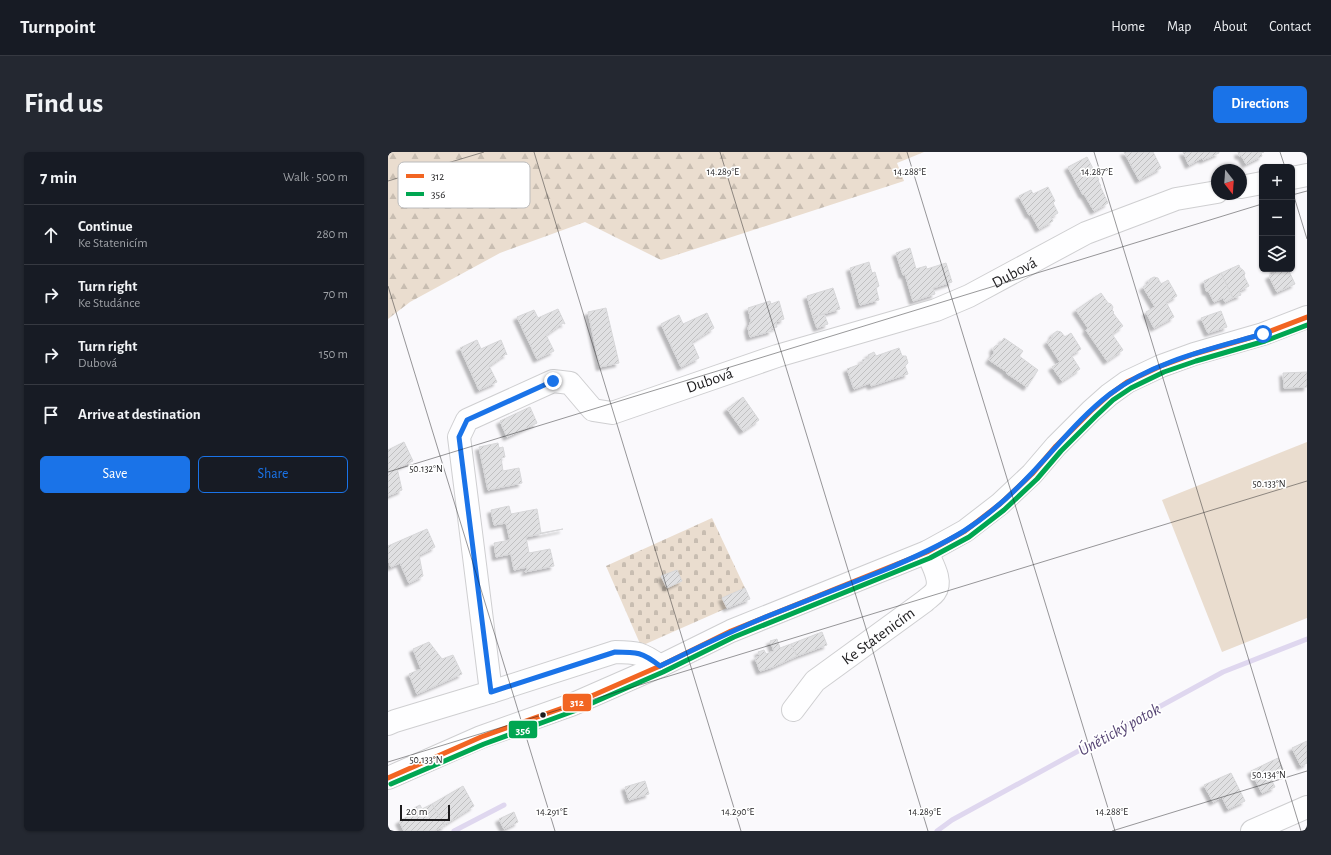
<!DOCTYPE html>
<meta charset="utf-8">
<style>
:root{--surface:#171b24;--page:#242831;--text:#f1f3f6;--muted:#9ea1a6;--line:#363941;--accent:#1a73e8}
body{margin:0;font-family:"Alegreya Sans",sans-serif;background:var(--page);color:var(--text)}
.controls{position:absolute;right:12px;top:12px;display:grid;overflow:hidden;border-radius:6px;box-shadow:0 1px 3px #0004}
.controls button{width:36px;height:36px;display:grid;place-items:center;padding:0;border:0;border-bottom:1px solid var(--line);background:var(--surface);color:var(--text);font:20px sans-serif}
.compass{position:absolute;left:823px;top:12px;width:36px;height:36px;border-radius:50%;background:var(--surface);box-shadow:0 1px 3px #0004;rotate:163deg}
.scale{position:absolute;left:12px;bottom:10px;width:50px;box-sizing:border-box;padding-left:4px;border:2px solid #1d1c1e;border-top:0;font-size:11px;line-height:14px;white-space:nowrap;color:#1d1c1e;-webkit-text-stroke:3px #fff;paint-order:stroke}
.stop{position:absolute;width:12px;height:12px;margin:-9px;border:3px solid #1a73e8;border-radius:50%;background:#fff}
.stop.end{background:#1a73e8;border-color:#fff;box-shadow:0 1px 4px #0008}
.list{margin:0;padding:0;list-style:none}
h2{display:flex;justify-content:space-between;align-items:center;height:52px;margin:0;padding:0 16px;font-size:17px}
h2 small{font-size:13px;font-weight:400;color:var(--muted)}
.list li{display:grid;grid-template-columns:26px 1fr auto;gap:12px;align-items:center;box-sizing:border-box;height:60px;padding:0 16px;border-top:1px solid var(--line)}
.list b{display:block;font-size:15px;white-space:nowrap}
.list p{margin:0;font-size:13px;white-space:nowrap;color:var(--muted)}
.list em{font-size:13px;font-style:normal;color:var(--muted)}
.actions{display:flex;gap:8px;padding:12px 16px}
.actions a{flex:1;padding:9px 0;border:1px solid var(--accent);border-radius:6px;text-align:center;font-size:14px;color:var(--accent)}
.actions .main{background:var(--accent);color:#fff}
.icon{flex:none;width:22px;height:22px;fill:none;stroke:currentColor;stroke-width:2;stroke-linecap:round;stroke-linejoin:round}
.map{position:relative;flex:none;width:919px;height:679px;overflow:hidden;border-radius:6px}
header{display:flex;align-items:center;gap:24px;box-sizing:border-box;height:56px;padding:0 20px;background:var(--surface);border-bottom:1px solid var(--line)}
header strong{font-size:19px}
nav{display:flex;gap:22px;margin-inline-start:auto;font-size:14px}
.intro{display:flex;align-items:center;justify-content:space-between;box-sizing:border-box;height:96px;padding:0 24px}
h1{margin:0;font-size:28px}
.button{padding:10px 18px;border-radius:6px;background:var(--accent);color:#fff;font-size:14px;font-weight:700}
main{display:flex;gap:24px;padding:0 24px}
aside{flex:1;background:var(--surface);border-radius:6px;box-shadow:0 1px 3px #0004}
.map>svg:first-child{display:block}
.forest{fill:url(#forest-firs)}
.cemetery{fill:url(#cemetery-stones)}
.garden{fill:#eaddcf}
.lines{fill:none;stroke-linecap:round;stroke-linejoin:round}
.stream{stroke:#dfd7ef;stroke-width:5}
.building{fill:url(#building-hatch);stroke:#d7d7d9;filter:url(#shadow)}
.minor-casing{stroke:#cfcfd1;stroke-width:24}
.minor{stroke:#fefeff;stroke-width:22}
.bus-1-casing{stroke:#fff;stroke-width:8}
.bus-2-casing{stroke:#fff;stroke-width:8}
.bus-1{stroke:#f26522;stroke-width:5}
.bus-2{stroke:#00a651;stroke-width:5}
.route{stroke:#1a73e8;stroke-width:5}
.ticks{fill:none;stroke:#1d1c1e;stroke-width:1;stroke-opacity:0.45}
.bus-dot{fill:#1d1c1e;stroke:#fff;stroke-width:1.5}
.labels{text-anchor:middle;stroke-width:3.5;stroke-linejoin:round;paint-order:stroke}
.street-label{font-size:16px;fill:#1d1c1e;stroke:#fff}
.water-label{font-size:17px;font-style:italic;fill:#564574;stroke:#fff}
.key{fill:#fff;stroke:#bbbbbc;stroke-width:1}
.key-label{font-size:11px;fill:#1d1c1e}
.ticks-label{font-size:10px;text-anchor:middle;fill:#1d1c1e;stroke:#fff;stroke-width:3.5;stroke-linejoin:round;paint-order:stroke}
.line-badge{stroke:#fff;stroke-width:1.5}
.badge-label{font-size:11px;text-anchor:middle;font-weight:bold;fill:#fff}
</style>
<header>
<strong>Turnpoint</strong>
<nav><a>Home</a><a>Map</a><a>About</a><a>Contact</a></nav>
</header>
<div class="intro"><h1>Find us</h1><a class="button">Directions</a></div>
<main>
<aside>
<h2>7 min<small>Walk · 500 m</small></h2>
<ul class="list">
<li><svg class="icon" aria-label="ahead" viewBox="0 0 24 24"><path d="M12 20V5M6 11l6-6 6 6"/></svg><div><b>Continue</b><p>Ke Statenicím</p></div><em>280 m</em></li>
<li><svg class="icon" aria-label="right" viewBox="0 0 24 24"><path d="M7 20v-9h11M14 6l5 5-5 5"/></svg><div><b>Turn right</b><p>Ke Studánce</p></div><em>70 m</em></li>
<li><svg class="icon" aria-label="right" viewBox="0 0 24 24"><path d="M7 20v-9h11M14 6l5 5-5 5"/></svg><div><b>Turn right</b><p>Dubová</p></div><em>150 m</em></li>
<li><svg class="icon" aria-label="arrive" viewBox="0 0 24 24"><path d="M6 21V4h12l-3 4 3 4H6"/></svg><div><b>Arrive at destination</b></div></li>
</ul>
<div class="actions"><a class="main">Save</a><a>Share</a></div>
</aside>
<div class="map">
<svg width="919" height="679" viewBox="0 0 919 679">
<defs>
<pattern id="forest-firs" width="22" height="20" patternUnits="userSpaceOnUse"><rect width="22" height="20" fill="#eaddcf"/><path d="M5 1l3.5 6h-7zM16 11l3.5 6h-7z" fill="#c8bdb1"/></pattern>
<pattern id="cemetery-stones" width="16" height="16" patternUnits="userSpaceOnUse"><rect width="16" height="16" fill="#eaddcf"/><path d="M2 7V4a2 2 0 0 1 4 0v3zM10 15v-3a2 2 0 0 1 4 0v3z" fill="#c8bdb1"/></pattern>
<pattern id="building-hatch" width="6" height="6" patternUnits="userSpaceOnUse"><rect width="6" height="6" fill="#e0e0e2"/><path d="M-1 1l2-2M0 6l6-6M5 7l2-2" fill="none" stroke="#c0c0c1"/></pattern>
<filter id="shadow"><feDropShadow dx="-3.5" dy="3.5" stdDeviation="1" flood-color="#0004"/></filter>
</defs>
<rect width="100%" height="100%" fill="#faf9fc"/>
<path class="forest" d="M0,0H536L509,11L516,29L273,108L197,70L112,101L22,150L0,167Z"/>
<path class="cemetery" d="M324,366L357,436L334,446L339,456L253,494L218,414Z"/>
<path class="garden" d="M919,290V466L834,500L774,348Z"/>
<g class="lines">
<path class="stream" d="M66,679L116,653
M549,679L564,668L835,520L919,487"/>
</g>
<path class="building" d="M736,0H765L773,16L751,28Z
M795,0H831V1L815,8L814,6L801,13Z
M850,0H876L873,1L874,4L858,12L853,3L851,4Z
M699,5L711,28H710L712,33H713L712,34L720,51L706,59L696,42L695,43L680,15Z
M660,35L667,49L665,51L670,61L663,65L665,69L651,77L643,62L641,63L631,44L643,38L645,42Z
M522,96L528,117L538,114L539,117L558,111L564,130L545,136L547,142L525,149L517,122L515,123L508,101Z
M481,110L484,121L487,120L491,134L488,136L491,148L472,153L462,116Z
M851,113L852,116L855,118L857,121L856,124L861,134L851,139L853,143L845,146L833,121Z
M886,117H900L907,132L889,140L881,124L887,121Z
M833,121L845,146L837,150L835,146L826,150L821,140L818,139L816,129Z
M766,125L770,126L773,132L780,128L789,144L778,150L786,165L766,176L758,160L767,155L755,135L761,131L762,127Z
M445,136L452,157L425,165L419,144Z
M713,141L720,151L723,152L725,155L724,158L726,160L725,161L735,174L724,182L735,198L719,209L698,178L700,176L688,158Z
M382,149L383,152L391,149L396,167L388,170L389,175L383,176L384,179L362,185L360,176L363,169L360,156Z
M218,156L231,211L212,215L200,160Z
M170,157L177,172L175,171L158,183L166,199L149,207L129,165L146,158L150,166Z
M833,159L839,175L820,181L813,166Z
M319,161L326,176L304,190L311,206L293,215L273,172L291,163L295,172Z
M436,162L440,172L429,176L425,165Z
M669,179L673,180L677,185L683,181L693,197L683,203L692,217L674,229L664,215L672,210L659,190L664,186L665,182Z
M616,186L635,199L631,204L650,218L639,235L618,221L619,220L601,208L606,201L605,197L607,194L611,193Z
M89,188L93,197L113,188L119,203L118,202L101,214L109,230L91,238L72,196Z
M511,196L514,204H518L520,211L517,214L520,222L483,234L482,231L466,237L459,217L475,211L474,208L481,206L480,203L486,200L488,204Z
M919,220V235L896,236L895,221Z
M355,245L371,268L355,279L339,257Z
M142,255L149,271L119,285L112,269Z
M16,290L25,309L9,316L14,338L0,344V298Z
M110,291L111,296L115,295L117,305L113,306L115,319L131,316L134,331L100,338L91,295Z
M121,354L123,362L149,357L153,381L175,377L138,385L141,401L162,397L166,414L137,420V419L139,418V415L126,418L123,402L108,405L106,391L122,388L118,371L106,373L103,358Z
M39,377L47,395L31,403L35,424L21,431L12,411L3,415L0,408V394Z
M289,418L294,429L279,436L273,424Z
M357,436L362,447L339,456L334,446Z
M434,480L439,493L409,504L403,492Z
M389,487L392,496L403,492L409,504L385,515L372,519L367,506L372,504L370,500L376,498L378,502L386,499L382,489Z
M41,490L54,507L65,503L74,522L29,542L21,522L33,517L25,497Z
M919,589V611L913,614L904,596Z
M890,606L896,619L882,625L887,635L874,641L863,619Z
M843,621L857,649L840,657L834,645L825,650L816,633Z
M257,629L261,642L241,648L237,635Z
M75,634L86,654L56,673L44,652Z
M44,652L57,674L46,679H16L11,669L28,660L26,656L32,653L34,657Z
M126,660L130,670L116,677L111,667Z"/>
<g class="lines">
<g class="minor-casing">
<g id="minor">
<path d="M904,26L919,23"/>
<path d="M853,35L874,31"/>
<path id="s1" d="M103,540L71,285L79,268L165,229L182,231L205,258L224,261L389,204L548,158L581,144L698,81L788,47L829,40"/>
<path id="s2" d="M405,558L427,529L537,449C540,446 544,444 547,440C555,429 544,412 539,400"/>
<path d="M0,572L7,569L103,540L227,500C249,500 254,501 272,514"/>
<path d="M0,626L93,585L183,553L272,514L343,479L539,400L577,379L612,352L644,322L668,294L703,259L721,243L739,230L773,214L806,202L875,182L919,165"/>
<path d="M864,679L919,655"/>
</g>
</g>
<use href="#minor" class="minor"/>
<g class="bus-1-casing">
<path id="bus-1" d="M0,626L93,585L183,553L272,514L343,479L539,400L577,379L612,352L644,322L668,294L703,259L721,243L739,230L773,214L806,202L875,182L919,165"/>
</g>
<g class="bus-2-casing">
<path id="bus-2" d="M3,632L96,592L186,559L275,520L346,485L542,406L581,385L616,358L649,327L673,299L708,264L725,248L743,236L776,220L808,209L877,189L919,173"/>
</g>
<use href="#bus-1" class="bus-1"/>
<use href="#bus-2" class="bus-2"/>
</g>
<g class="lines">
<path class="route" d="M165,229L79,268L71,285L103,540L227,500C249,500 254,500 272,514C307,497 343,479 380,464C418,449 456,434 494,419C523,407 550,395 576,379C601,363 623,343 643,322C669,295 692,265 722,242C766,209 823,197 875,182"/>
</g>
<path class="ticks" d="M146,0L353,679M332,0L540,679M519,0L727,679M706,0L913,679M892,0L897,15M0,29L96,0M904,38L919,87M904,43L919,39M0,134L167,679M0,320L874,52M0,610L919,329M724,679L919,619"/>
<circle class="bus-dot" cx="155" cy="563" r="3.5"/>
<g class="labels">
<g class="street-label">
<text dy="6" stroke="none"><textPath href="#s1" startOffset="869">Dubová</textPath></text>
<text dy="6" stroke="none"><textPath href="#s1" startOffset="545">Dubová</textPath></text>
<text dy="6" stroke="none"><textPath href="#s2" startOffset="114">Ke Statenicím</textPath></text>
</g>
<g class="water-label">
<text transform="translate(731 577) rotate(-29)" y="6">Únětický potok</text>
</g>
</g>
<rect x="10" y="10" width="132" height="46" rx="6" class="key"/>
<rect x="18" y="22" width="18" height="4" fill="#f26522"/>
<rect x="18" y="40" width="18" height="4" fill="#00a651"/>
<g class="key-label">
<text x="43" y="28">312</text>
<text x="43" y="46">356</text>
</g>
<g class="ticks-label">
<text x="335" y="23">14.289°E</text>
<text x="522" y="23">14.288°E</text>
<text x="709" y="23">14.287°E</text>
<text x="38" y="320">50.132°N</text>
<text x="881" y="335">50.133°N</text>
<text x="38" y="611">50.133°N</text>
<text x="881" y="626">50.134°N</text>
<text x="164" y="663">14.291°E</text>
<text x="350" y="663">14.290°E</text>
<text x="537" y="663">14.289°E</text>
<text x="724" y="663">14.288°E</text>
</g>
<g class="line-badge">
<rect x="174" y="541" width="30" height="19" rx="4" fill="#f26522"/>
<rect x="120" y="568" width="30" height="19" rx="4" fill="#00a651"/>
</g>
<g class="badge-label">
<text x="189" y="554">312</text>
<text x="135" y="582">356</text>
</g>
</svg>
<div class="controls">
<button>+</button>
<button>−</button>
<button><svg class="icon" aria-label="layers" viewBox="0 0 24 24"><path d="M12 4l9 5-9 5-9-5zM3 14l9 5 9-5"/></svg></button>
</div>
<svg class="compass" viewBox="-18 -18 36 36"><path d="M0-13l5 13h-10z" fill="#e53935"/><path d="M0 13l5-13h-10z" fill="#9ea1a6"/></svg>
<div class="scale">20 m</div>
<div class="stop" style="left:875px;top:182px"></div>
<div class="stop end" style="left:165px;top:229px"></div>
</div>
</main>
